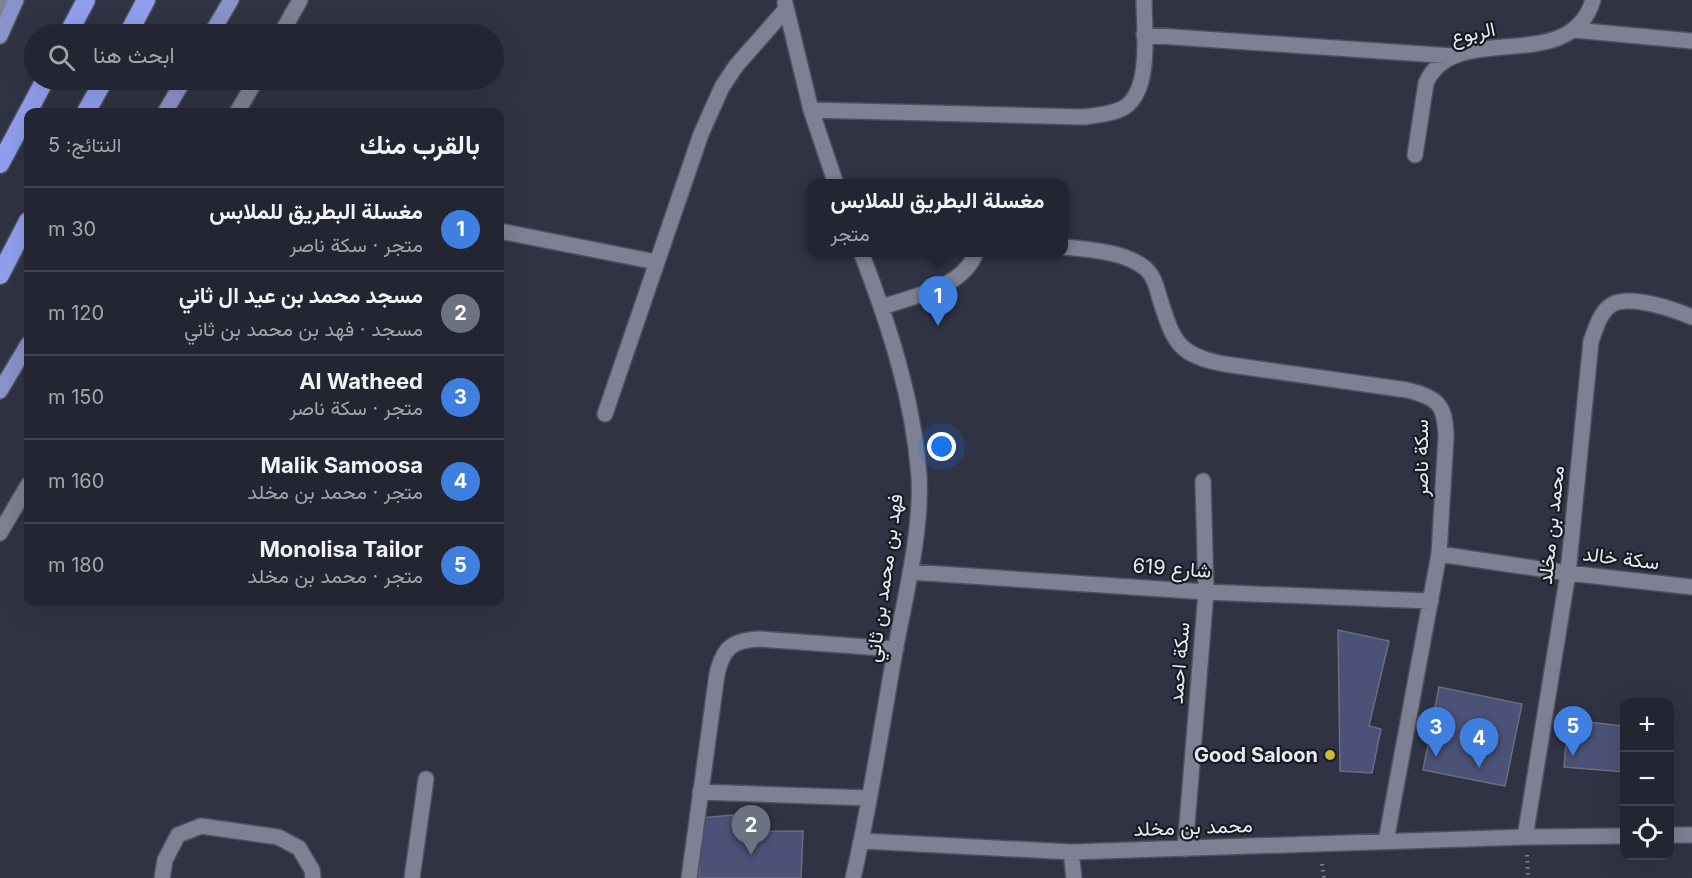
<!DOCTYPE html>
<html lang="ar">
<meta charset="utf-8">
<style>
:root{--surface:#232632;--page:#2b2e3a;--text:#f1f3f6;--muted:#a3a5ac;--line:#40434d;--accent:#d3b635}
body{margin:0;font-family:Inter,Vazirmatn,sans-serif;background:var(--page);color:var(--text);direction:rtl}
.controls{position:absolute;right:18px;bottom:18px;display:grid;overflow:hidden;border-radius:12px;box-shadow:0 6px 24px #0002}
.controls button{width:54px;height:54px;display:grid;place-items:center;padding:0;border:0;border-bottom:2px solid var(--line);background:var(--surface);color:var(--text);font:30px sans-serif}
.you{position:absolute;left:942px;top:447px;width:21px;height:21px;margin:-15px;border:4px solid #fff;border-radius:50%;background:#1a73e8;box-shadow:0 0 0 9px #1a73e833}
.badge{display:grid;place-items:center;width:39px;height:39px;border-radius:50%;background:var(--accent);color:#fff;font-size:20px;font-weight:700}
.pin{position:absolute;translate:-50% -50px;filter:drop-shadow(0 2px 3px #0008)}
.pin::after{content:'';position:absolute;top:32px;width:21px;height:18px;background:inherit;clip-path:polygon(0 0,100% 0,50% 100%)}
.popup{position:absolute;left:807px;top:179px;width:261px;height:78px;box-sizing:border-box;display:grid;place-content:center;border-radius:12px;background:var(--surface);filter:drop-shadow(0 2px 4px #0005);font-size:20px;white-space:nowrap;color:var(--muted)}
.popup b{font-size:22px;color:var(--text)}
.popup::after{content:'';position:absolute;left:50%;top:100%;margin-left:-12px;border:12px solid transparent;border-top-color:var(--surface)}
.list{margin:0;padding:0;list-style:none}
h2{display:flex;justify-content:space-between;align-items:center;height:78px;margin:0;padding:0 24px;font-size:26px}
h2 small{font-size:20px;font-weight:400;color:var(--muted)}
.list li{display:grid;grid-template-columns:39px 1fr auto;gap:18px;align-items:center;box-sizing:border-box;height:84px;padding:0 24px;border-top:2px solid var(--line)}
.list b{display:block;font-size:22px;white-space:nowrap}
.list p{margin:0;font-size:20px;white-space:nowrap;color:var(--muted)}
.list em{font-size:20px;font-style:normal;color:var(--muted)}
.icon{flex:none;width:33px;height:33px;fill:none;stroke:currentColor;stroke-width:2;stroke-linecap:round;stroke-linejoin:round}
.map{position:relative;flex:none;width:1692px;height:878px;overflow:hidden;direction:ltr}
.search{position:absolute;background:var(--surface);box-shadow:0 6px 24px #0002;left:24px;top:24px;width:480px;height:66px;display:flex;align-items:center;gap:15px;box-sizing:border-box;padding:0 21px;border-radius:33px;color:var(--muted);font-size:22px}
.panel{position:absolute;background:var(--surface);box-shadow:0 6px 24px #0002;left:24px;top:108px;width:480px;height:498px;border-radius:12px;direction:rtl}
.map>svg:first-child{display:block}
.building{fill:#4c5277;stroke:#696d7f;stroke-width:1.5}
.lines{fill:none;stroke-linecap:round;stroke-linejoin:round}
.minor-casing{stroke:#4e505e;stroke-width:18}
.major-casing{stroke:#4e505e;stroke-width:18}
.highway-casing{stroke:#4e505e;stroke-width:21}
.path{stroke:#7e818f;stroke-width:4;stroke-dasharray:1.5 4.5;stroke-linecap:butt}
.minor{stroke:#7d8193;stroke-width:15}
.major{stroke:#8992c9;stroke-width:15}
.highway{stroke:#919eed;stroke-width:18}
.poi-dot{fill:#d3b635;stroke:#191b22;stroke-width:2}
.labels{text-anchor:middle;stroke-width:4.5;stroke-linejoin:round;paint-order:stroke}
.street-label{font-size:20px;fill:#e7e9f4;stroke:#191b22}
.poi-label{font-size:20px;font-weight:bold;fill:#e7e9f4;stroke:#191b22;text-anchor:end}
</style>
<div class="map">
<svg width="1692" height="878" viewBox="0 0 1692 878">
<rect width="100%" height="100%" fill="#2f3343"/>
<path class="building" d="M1338,630L1389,641L1369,726L1381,729L1372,773L1340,771Z
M1439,687L1522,704L1505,786L1423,770Z
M1568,720L1624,726V772L1564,767Z
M733,815L734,832L803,831L801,878H699L700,818Z"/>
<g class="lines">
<g class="minor-casing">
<path id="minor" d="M785,3L811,110L836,184
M0,9L9,0
M1574,30L1692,41
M281,34L300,0
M1144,35L1453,56
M811,110L1084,117C1097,115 1114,114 1125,107C1152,89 1144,28 1144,0
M237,112L256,80
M1415,155L1426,83C1454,18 1570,78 1593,0
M500,231L656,262
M1064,247C1088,249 1130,252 1148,271C1154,277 1157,288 1159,296C1173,340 1176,355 1224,364L1407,390C1439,398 1445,405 1446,437L1439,554L1386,841
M882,307C913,296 964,288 976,252
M605,414L701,134L722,87L736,66L786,9
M0,533L28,485
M1439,554L1568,573L1692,587
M910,572L1206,592L1431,601
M700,792L869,798
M1670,835H1692
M1525,837L1568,573L1591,341C1596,328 1600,311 1613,304C1632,295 1673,309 1692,317
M862,841L1071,852L1525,837L1624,836
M1185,849L1206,592L1203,481
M1071,852L1074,878
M162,878L165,860L178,835L201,826L278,837L299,848L312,870L313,878
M412,878L426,779
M689,878L717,674C723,648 732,640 760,639L896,649
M853,878C871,801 882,723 896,646C906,593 922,529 919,476C913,398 889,325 861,252"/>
</g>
<g class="major-casing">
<path id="major" d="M211,34L231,0
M0,36L16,0
M165,112L184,80
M0,391L28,344"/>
</g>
<g class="highway-casing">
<path id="highway" d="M68,34L86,0
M128,34L146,0
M86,112L104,80
M0,164L45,80
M0,275L28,221"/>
</g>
<path class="path" d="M1527,855L1528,878
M1322,864L1324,878"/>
<use href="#minor" class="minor"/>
<use href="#major" class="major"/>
<use href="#highway" class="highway"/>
</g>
<circle class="poi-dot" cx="1330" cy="755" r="6"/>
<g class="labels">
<g class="street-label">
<text transform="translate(1473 33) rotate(-12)" y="7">الربوع</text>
<text transform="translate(1421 458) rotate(-90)" y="7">سكة ناصر</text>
<text transform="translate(1551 525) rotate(-84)" y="7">محمد بن مخلد</text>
<text transform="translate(1621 558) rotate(7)" y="7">سكة خالد</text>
<text transform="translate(1172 568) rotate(4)" y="7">شارع 619</text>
<text transform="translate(884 578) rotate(-82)" y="7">فهد بن محمد بن ثاني</text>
<text transform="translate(1179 663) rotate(-85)" y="7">سكة احمد</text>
<text transform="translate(1193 827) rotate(-2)" y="7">محمد بن مخلد</text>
</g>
<g class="poi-label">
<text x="1318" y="762">Good Saloon</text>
</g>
</g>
</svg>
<div class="controls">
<button>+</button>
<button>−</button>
<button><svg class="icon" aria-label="locate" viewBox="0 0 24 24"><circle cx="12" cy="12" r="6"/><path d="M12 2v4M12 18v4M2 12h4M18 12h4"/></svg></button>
</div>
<div class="you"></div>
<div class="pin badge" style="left:938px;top:326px;background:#3f7fe0">1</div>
<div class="popup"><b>مغسلة البطريق للملابس</b>متجر</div>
<div class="pin badge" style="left:751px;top:855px;background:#6b7280">2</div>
<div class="pin badge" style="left:1436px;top:757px;background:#3f7fe0">3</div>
<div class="pin badge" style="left:1479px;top:768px;background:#3f7fe0">4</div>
<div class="pin badge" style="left:1573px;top:756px;background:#3f7fe0">5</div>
<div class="search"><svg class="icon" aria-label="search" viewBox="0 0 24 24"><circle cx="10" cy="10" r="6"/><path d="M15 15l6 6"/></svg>ابحث هنا</div>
<section class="panel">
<h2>بالقرب منك<small>النتائج: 5</small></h2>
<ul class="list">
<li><span class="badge" style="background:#3f7fe0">1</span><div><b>مغسلة البطريق للملابس</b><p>متجر · سكة ناصر</p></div><em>30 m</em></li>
<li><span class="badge" style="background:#6b7280">2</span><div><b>مسجد محمد بن عيد ال ثاني</b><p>مسجد · فهد بن محمد بن ثاني</p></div><em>120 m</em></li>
<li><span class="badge" style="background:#3f7fe0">3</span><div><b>Al Watheed</b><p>متجر · سكة ناصر</p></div><em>150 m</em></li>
<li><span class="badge" style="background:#3f7fe0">4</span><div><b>Malik Samoosa</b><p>متجر · محمد بن مخلد</p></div><em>160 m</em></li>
<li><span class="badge" style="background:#3f7fe0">5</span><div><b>Monolisa Tailor</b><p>متجر · محمد بن مخلد</p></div><em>180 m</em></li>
</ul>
</section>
</div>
